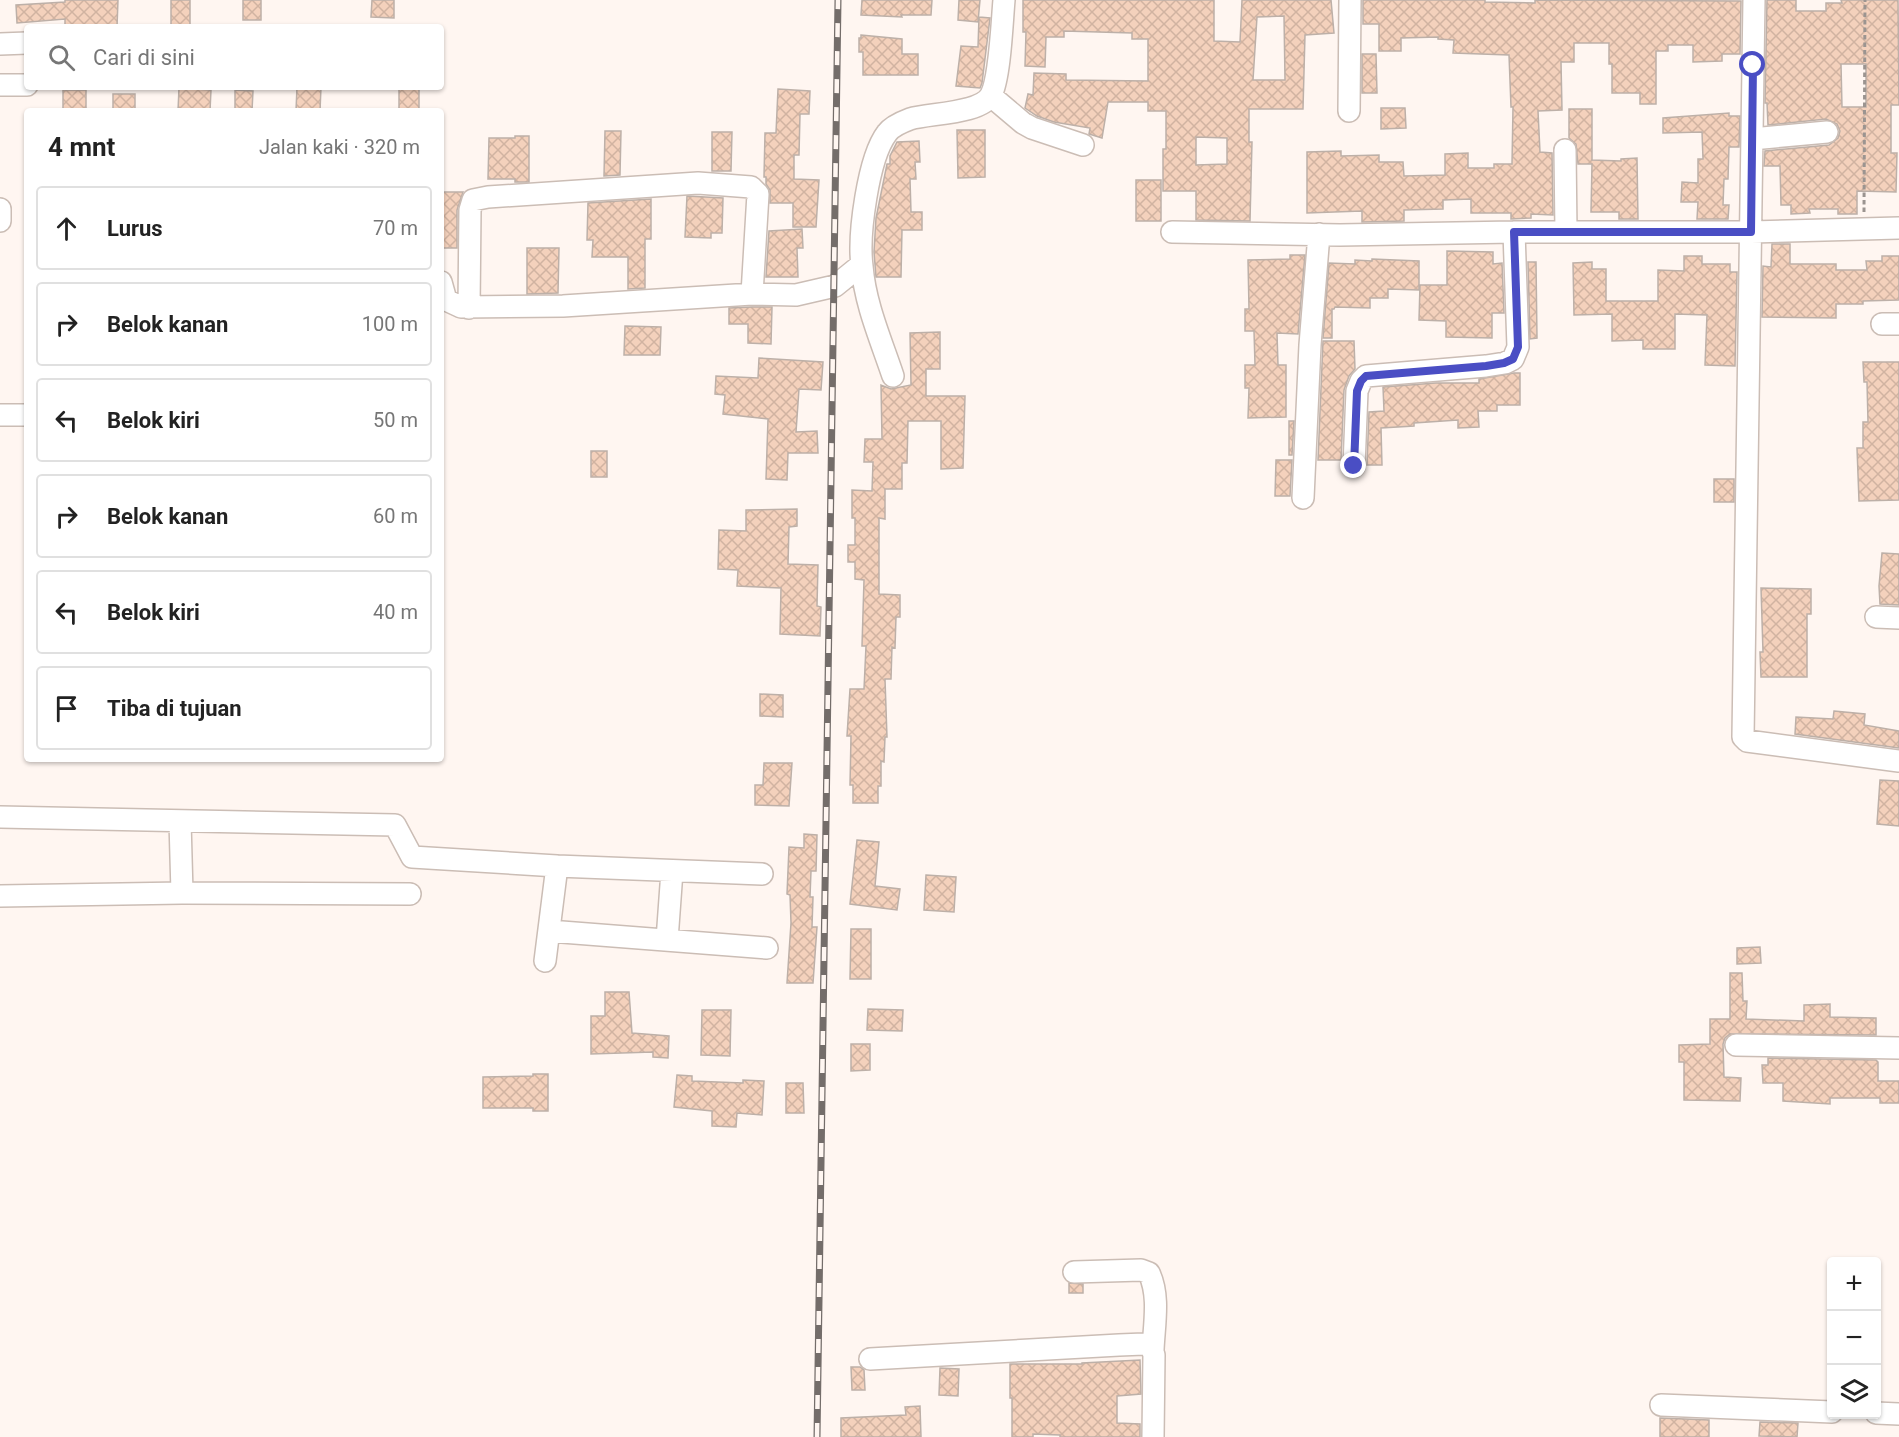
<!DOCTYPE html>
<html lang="id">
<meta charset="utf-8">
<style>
:root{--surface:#fff;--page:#f6f6f6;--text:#222;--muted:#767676;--line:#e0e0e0}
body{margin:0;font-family:Roboto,sans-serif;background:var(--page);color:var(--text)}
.controls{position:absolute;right:18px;bottom:18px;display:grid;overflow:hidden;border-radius:6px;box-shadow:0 2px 4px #0004}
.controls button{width:54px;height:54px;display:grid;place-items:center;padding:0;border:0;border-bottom:2px solid var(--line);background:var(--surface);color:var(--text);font:30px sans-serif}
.stop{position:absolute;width:18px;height:18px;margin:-14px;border:4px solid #4a4ec4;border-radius:50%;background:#fff}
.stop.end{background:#4a4ec4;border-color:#fff;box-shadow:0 2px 6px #0008}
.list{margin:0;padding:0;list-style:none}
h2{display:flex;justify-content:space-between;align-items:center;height:78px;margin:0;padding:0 24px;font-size:26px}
h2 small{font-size:20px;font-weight:400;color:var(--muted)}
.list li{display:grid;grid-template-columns:39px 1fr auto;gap:18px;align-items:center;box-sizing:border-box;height:84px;margin:0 12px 12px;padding:0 12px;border:2px solid var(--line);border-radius:6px}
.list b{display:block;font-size:22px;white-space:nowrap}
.list em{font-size:20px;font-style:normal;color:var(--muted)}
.icon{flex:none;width:33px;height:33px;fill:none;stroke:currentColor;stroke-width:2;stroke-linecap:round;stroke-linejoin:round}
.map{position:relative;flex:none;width:1899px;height:1437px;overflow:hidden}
.search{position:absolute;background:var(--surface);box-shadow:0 2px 4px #0004;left:24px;top:24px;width:420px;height:66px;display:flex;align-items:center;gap:15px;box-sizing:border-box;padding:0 21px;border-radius:6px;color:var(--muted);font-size:22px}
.panel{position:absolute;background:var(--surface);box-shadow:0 2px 4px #0004;left:24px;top:108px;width:420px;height:654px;border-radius:6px}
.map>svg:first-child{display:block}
.building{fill:url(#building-cross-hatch);stroke:#bdb0a8;stroke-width:1.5;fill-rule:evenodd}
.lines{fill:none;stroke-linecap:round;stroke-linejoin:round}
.minor-casing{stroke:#cbbdb5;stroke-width:24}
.path{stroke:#9b9490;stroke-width:3;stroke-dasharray:4.5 3;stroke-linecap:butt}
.minor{stroke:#fff;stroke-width:21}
.rail-casing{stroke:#746d6a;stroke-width:7}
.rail{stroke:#fff6f1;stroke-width:4.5;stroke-dasharray:14;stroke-linecap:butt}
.route{stroke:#4a4ec4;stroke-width:8}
</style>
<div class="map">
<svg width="1899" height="1437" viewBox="0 0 1899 1437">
<defs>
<pattern id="building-cross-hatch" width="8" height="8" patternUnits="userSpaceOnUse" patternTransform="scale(1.5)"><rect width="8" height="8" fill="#f4d1bc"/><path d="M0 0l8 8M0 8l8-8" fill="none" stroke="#d1b3a1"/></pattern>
</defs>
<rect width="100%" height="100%" fill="#fff6f1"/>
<path class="building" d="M65,0H118L117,27H65V19L17,23L16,5L65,2Z
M171,0H190V26H171Z
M243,0H261V20H243Z
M372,0H394V18L371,17Z
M862,0H932L931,15H901L902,17L861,15Z
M959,0H980L978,22L958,20Z
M1023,0H1214V41L1240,42L1242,0H1331L1334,33L1305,35L1303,109H1249V142H1252L1250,221L1196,220V191H1163V149H1166V111H1148V102H1108L1102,138L1089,134L1090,128L1054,122L1037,116L1025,108L1028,94L1033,95L1034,73L1066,74V80L1148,81V39H1132V33L1064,31V37H1046L1045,67L1025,66L1026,32H1023ZM1284,16L1285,80H1253L1257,17ZM1196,137L1227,138V164L1196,165Z
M1363,0H1485V2L1535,3V0L1741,1L1740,54H1722V61L1693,62V45H1668V51H1656V104H1640V93H1612V64H1609V43H1574V62H1561L1562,110L1538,111L1540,152L1552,153L1553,215L1531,214V218L1511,219V213H1471V199L1443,200V209L1404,210V221L1362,222V211L1307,213V152L1341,151V156L1379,155V162H1403L1404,176L1445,175V154L1468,153V168H1494V164H1512L1513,107H1511L1509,55L1453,53L1454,40L1438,39V37L1401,38V51H1379V24H1363Z
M1767,0H1796V11H1826V3H1842L1841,0H1898L1899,105H1891V153H1897L1896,192L1857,191V214H1838V209H1809L1810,213L1791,214V205H1781L1780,166H1764L1765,151L1829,145L1838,138L1840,131L1837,124L1826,119L1768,125L1767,103H1765ZM1841,64H1866V107H1842Z
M979,17L990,18L982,83L980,88L956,86L961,46L978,47Z
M861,35L902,39V54H918V75H863V52H859V38H861Z
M1362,54H1376L1377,93H1362Z
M297,87H321L320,111H296Z
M399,87H419V111H399Z
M179,88L211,90L210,111H178Z
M778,89L810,91L809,114H800L799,155H794V179L819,180L816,227H793V203H770V190L766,184V177H764L765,133H776Z
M63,90H86V111H63Z
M235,90L253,91L252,111H235Z
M113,94H135V111H113Z
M1381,108H1405L1406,128L1381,129Z
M1569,109H1592V160L1621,161V159L1637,158L1638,219H1619V212H1591L1592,164H1578L1576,144L1569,138Z
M1729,113V116H1740L1739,147H1729L1728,179H1724L1723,205H1729L1728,219H1697L1698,202H1681L1682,182L1698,183V159H1703L1702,132L1663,133V118Z
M957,130H985V177L958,178Z
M605,131H621L620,175L604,176Z
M712,132H732L731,171H712Z
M515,136H529V182H515V179H488L489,138H515Z
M919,141L920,162H915L916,179H910L911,212H922V230H902L901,277H876L874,252L876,218L887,164H890V156L897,142Z
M1136,180H1161V221H1136Z
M441,192H463L457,210V248H441Z
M687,196L723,198L722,233H711V238L685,237Z
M651,199V239H645V288L628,289V257H592L593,240H587L588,203Z
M802,229L803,248H797L798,277H766L769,231Z
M1772,244H1790V264H1836V270H1867L1866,261H1882V256H1899V300L1863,301V304H1836V318L1762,317L1763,266L1771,267Z
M527,248H559L558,293L527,294Z
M1447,251L1493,252V264L1502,263L1504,313H1492V338L1446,337V321L1419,320L1420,285H1447Z
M1290,255H1305L1298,334L1277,333L1278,365H1286V417L1248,418L1249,388H1245V365H1255L1254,331H1245V309H1249L1248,260L1290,259Z
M1684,256H1702V264H1730V272H1737L1735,366L1705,365L1707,315L1675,314V349H1643V340L1612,341V314L1574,315L1573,263L1592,262V269H1606V301H1658V270L1684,271Z
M1372,259L1419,261V290L1388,289V298H1370V308L1335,307L1334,309H1332V338H1323L1329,263L1355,264V260L1372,261Z
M1528,262H1536L1537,338L1530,339Z
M752,307H772L771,344L748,343V324H729V308Z
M625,326L661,327L660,355H624Z
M940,332V369H926V396H965L963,468L941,469V421H908L907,463H902V489H885V519L879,518V594L900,595V617H896L895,648L892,647L891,679H885L887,737H885L884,762L881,761V786H878V803H853V785H850L851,736H847L850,689H864L866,646H862L864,580L855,579V562H848V545H855V518H852V490L872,491L873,462H864L865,439H882L881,385L891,389L911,385L910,333Z
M1323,341H1354L1355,369L1349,376L1344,390L1341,460H1318Z
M759,358L823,362L821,390L799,389L796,432L817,431L818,453H788L787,480L766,479L768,419L723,414L725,395L715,394L716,376L758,378Z
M1863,362H1899V500L1859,501L1857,448H1863V422H1868L1867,382H1864Z
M1514,373H1520V405H1497V411H1478L1479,427L1458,428V420L1414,423V426L1381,428L1382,465H1367L1369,412L1384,411L1383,387L1436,383H1479V379Z
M1289,421H1294L1292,455H1289Z
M591,451H607V477H591Z
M1276,460H1292L1290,496H1275Z
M1714,479H1734V502H1714Z
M797,509V526L789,527L788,564L818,565L817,606L821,607L820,636L780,634L781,588L737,586L738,570L718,569L719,530L746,531V510Z
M1882,553L1899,554V605L1880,604L1879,586Z
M1761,588L1811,589V614H1807V677H1761L1760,652H1763Z
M760,694L783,695V717L760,716Z
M1834,711L1865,714L1864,725L1899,731V748L1795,734L1796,717L1833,719Z
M764,763H792L789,806L755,805V785H763Z
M1880,780L1899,781V826L1877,824Z
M804,834L817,835L816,871H811L810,897H813L812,927H817L813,983H787L791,923L790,895L787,894L789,847L804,848Z
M857,840L879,842L875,886L900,889L897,910L850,904Z
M926,875L956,877L954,912L924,910Z
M851,929H871V979H850Z
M1760,947L1761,963L1737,964V948Z
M1730,973H1742L1743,1001H1747L1746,1019L1804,1021V1005L1830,1004V1017L1876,1018V1035L1730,1034L1725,1038L1723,1044L1724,1077L1741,1078L1740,1101L1684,1100V1062H1679V1045L1710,1044V1019H1730Z
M605,992H629L632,1033L669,1036L668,1058L653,1057V1052L591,1054V1016H605Z
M868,1009L903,1010L902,1031L867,1030Z
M702,1010H731L730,1056L701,1055Z
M851,1044H870V1070L851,1071Z
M1768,1058L1876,1060L1878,1062V1081H1899V1103H1880V1098H1830V1104L1783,1101V1083H1763L1762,1065H1768Z
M533,1074H548V1111H533V1108H483V1077L533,1076Z
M677,1075L692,1076V1081L743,1083V1080L764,1081L762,1115L737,1113L736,1127L712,1126V1111L674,1107Z
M786,1083H803L804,1113H786Z
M1069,1283L1083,1284V1293H1069Z
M1140,1360L1141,1394L1117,1396V1423L1140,1424V1437H1060V1435L1033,1434V1437H1012V1398H1010V1364H1082V1363Z
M851,1367H860L864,1370L865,1390H852Z
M940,1368L959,1369L958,1396L939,1395Z
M920,1406L921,1437H841V1418L906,1415L905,1407Z
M1660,1418L1709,1420V1437H1660Z
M1760,1422L1798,1423L1797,1437L1759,1436Z"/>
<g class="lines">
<g class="minor-casing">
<path id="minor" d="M1754,0L1743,737L1747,741L1899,761
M0,44L27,43
M0,85H27
M991,96L1023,123L1032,128L1083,145
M1349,111L1350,0
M1752,139L1827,132
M1565,150L1566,232
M0,209V221
M1172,232L1340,235L1514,232H1751L1899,228
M441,282L446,300L461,307L563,306L752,294L796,295L835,286L861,265
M469,308L470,210L473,200L488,197L698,183L751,187L758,194L752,294
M1882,324H1899
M893,376C881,340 865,304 862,266C858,235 868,158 887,133C892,126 902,122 910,119C930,113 981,114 991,95C1000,78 1002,22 1004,0
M0,415H27
M1354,466L1357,391L1361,381L1366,376L1486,366L1505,363L1513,359L1518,347L1514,232
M1303,498L1310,345L1319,234
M1876,617L1899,618
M0,817L395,825L412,857L557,866L545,961
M180,821L182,893
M557,866L762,874
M0,896L182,893L410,894
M549,931L767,948
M667,940L672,871
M1736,1045L1899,1048
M1074,1272L1141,1270L1149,1273C1160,1296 1154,1325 1153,1350
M870,1359L1119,1345L1144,1344L1151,1346L1154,1355L1153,1437
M1661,1405L1832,1412
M1876,1413L1899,1414"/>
</g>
<path class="path" d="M1864,212L1865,0"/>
<use href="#minor" class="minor"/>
<g class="rail-casing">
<path id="rail" d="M817,1437L838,0"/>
</g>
<use href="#rail" class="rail"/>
</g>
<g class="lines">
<path class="route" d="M1354,466L1357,391L1361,381L1366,376L1486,366L1504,363L1513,359L1518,347L1514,232H1751L1753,65"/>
</g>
</svg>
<div class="controls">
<button>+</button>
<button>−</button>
<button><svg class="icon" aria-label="layers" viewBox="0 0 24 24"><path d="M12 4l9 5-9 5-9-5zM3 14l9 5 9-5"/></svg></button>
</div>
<div class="stop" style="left:1753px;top:65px"></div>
<div class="stop end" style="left:1354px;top:466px"></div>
<div class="search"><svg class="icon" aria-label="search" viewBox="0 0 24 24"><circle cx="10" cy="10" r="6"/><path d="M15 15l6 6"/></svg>Cari di sini</div>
<section class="panel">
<h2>4 mnt<small>Jalan kaki · 320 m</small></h2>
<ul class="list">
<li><svg class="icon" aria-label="ahead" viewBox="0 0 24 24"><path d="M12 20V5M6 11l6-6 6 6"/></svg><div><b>Lurus</b></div><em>70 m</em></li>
<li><svg class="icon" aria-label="right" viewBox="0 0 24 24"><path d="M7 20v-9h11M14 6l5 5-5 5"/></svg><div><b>Belok kanan</b></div><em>100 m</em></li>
<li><svg class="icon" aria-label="left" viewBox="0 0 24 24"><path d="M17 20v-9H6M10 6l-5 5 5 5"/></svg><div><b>Belok kiri</b></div><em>50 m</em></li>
<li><svg class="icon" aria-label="right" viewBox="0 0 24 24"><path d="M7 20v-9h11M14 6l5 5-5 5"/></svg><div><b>Belok kanan</b></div><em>60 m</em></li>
<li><svg class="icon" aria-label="left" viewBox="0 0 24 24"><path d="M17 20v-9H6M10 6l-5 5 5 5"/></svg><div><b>Belok kiri</b></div><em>40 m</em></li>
<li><svg class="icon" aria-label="arrive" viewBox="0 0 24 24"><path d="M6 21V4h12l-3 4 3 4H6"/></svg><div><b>Tiba di tujuan</b></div></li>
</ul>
</section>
</div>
